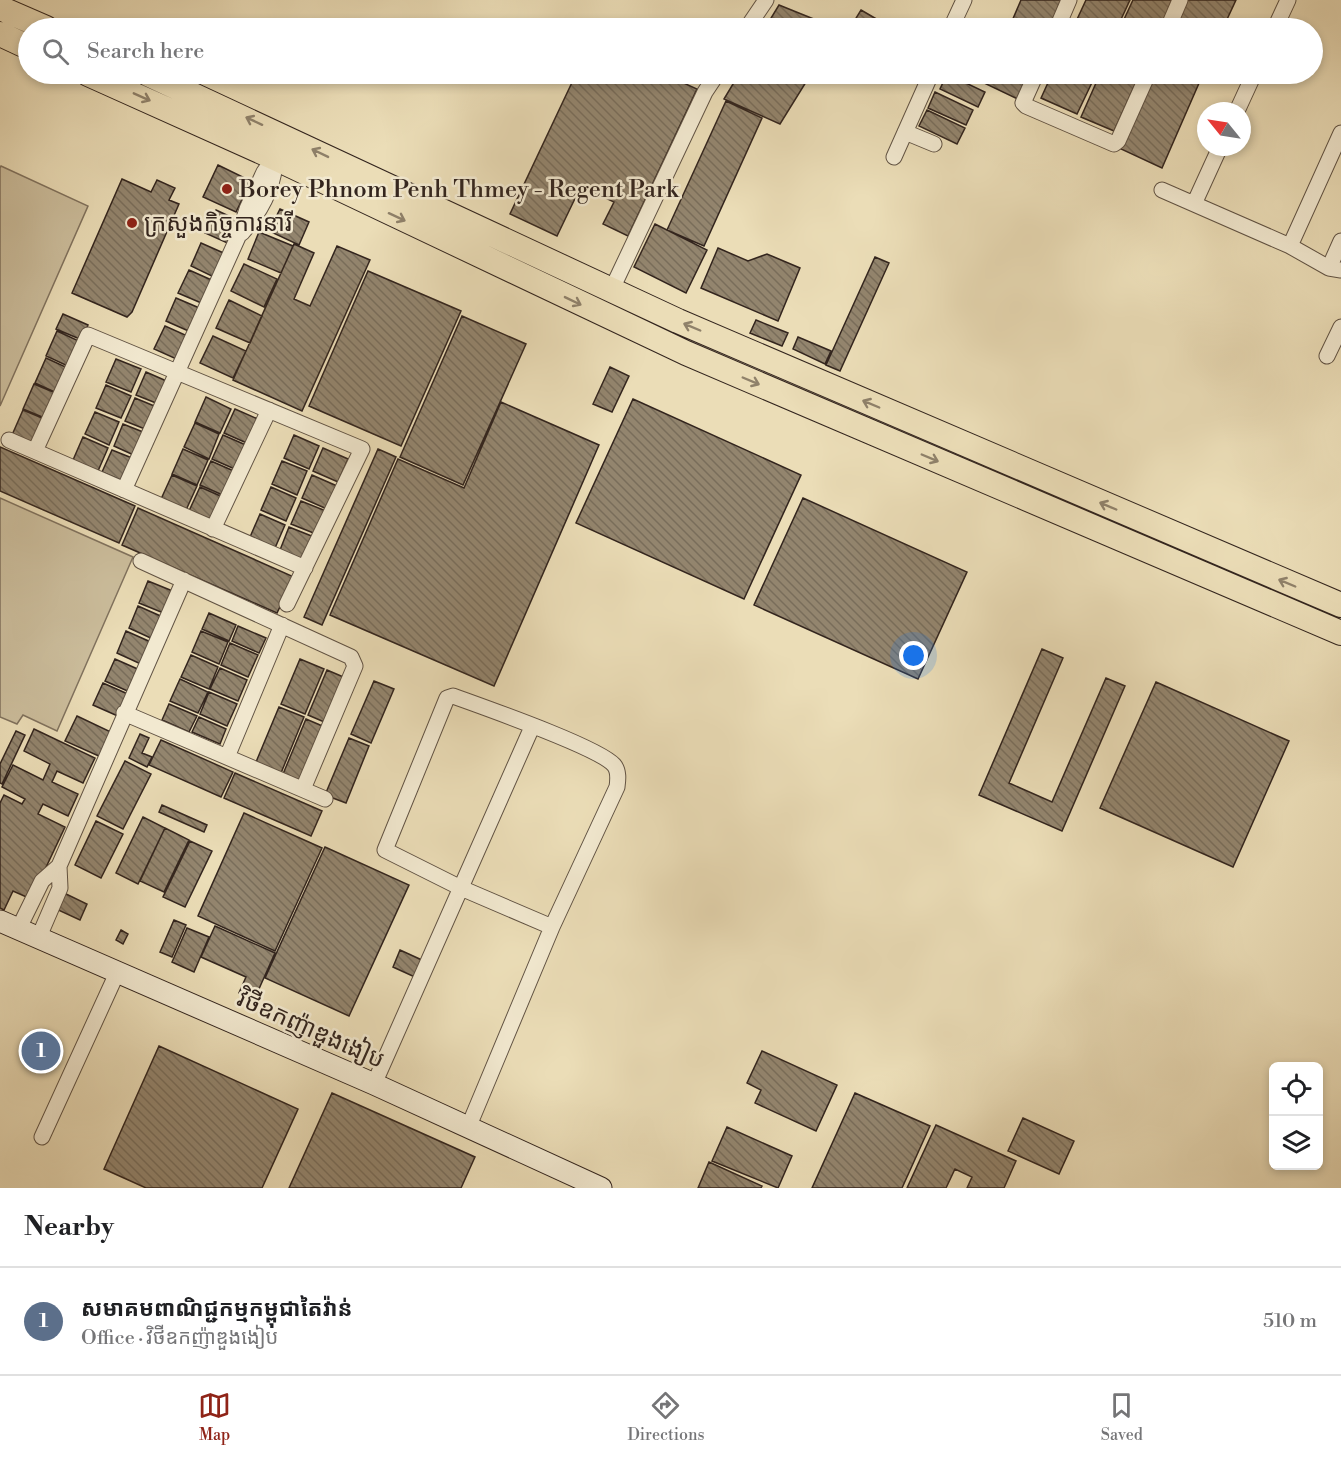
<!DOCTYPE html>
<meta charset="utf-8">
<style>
:root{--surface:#fff;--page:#f6f6f6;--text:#202124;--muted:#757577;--line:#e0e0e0;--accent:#8f2418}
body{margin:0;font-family:"Libre Bodoni","Noto Sans Khmer",serif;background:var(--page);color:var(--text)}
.controls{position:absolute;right:18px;bottom:18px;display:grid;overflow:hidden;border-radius:9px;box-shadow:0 3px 9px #0003}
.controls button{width:54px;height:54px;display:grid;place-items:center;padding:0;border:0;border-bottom:2px solid var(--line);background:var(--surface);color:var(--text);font:30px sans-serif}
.compass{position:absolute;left:1197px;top:102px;width:54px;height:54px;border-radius:50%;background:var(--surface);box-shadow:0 3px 9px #0003;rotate:300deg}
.you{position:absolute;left:914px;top:656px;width:21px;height:21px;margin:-15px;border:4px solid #fff;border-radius:50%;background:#1a73e8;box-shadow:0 0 0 9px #1a73e833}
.badge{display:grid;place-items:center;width:39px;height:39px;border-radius:50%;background:var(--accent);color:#fff;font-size:20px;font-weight:700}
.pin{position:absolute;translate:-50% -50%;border:3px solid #fff;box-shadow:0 2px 6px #0006}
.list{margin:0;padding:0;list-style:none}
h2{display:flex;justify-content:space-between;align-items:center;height:78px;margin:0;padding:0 24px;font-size:26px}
h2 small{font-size:20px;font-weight:400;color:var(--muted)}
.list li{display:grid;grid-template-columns:39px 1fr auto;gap:18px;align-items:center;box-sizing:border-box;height:108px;padding:0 24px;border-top:2px solid var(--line)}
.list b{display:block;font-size:22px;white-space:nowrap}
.list p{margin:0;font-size:20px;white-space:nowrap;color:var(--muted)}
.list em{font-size:20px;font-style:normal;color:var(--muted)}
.icon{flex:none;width:33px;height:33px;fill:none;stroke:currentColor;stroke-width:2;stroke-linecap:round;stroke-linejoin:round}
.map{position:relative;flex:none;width:1341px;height:1188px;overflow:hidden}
.search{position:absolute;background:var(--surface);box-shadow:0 3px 9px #0003;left:18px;right:18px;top:18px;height:66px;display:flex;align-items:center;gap:15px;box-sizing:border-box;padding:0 21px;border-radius:33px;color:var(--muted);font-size:22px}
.sheet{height:186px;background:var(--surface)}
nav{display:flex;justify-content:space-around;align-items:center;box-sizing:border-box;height:84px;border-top:2px solid var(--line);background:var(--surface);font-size:16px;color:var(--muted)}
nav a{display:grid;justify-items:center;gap:3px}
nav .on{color:var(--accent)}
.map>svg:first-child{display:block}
.grass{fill:#ccbe9d;stroke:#80725e;stroke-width:1.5}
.building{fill:url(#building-back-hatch);stroke:#33251e;stroke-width:1.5}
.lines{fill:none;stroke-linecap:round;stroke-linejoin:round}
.street-casing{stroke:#615344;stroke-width:17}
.secondary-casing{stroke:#33251e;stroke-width:23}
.primary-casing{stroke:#33251e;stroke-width:26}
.street{stroke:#f2e9d0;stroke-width:15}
.secondary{stroke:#f2e9d0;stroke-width:21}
.primary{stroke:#ebddb7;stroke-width:24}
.oneway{stroke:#8f816a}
.poi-dot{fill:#8f2418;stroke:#f2e9d0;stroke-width:2}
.labels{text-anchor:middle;stroke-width:5;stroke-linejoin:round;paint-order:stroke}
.poi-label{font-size:24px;fill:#33251e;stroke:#f2e9d0;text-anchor:start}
.street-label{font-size:24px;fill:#33251e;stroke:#f2e9d0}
</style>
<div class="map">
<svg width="1341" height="1188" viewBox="0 0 1341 1188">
<defs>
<pattern id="building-back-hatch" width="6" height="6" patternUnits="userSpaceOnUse" patternTransform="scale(1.5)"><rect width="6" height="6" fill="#93856e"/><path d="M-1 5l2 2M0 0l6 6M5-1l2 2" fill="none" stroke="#796d5a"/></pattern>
</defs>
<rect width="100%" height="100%" fill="#ebddb7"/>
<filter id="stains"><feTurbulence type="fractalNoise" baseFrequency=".00333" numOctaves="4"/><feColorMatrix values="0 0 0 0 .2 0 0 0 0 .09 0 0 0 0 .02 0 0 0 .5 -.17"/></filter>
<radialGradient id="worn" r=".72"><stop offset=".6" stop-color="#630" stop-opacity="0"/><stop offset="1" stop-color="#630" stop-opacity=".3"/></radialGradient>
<path class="grass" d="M1,166L88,206L0,406V168Z
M0,498L133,557L57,731L23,715L17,724L0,717Z"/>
<path class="building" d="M1021,0H1065L1052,28H1009Z
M1086,0H1130L1117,28H1073Z
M1133,0H1173L1160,28H1120Z
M1186,0H1236L1223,28H1174Z
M779,5L836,28H765Z
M861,10L892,28H850Z
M576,74H664L697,89L628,236L603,224L614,202L581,186L557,236L510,214Z
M739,74H811L780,124L724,99Z
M947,74L985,92L978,107L940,89Z
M989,74H1032L1020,100L984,83Z
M1052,74H1096L1077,114L1041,98Z
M1100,74H1140L1114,131L1081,117Z
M1154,74H1203L1162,168L1121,149Z
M935,92L973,110L966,125L928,108Z
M726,101L762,118L704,246L667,230Z
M927,110L965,128L957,144L919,126Z
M218,165L251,181L236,212L203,197Z
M122,179L151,192L157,180L175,188L169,200L179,204L132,312L127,317L72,293Z
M280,209L309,222L299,245L269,231Z
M216,210L242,222L232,245L205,233Z
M655,224L707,250L686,293L634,267Z
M259,232L293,246L281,273L248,259Z
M201,243L228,255L218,279L191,266Z
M294,244L314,253L294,299L310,306L337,246L370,260L302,411L233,380Z
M718,248L748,261L767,254L800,268L778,321L701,288Z
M875,257L889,263L840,371L826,365Z
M244,264L277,279L264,307L231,291Z
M189,270L216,282L206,305L178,293Z
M368,271L461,311L401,446L309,406Z
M176,298L204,310L193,333L166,321Z
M229,300L262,316L250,343L216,328Z
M63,314L88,325L82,340L56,329Z
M462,316L526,344L463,485L400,457Z
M756,320L788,333L782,346L750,333Z
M165,326L192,338L181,361L154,349Z
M57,331L81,342L70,367L46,356Z
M213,336L246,351L233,378L200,363Z
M798,337L831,351L825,364L793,349Z
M46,358L70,369L59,394L35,383Z
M116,359L141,369L131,392L106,382Z
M610,367L629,376L612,412L593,404Z
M146,372L171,383L161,405L136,395Z
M34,384L58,394L47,419L23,409Z
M106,385L131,396L121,418L96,408Z
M206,397L231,409L220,433L195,422Z
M135,398L159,408L150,431L125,421Z
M633,399L801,475L744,599L576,523Z
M501,402L599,445L494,686L330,615L398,459L464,488Z
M235,409L260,420L249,444L224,433Z
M23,410L47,420L36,445L12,435Z
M95,412L119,422L109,445L85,434Z
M195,423L219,434L209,459L184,447Z
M123,424L148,434L138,457L114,446Z
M223,435L248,446L237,470L212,459Z
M294,435L319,446L309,469L284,458Z
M83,437L108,448L98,471L73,460Z
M0,447L135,506L119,543L0,491Z
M323,448L348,459L338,482L313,471Z
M183,449L208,460L197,485L172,474Z
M378,449L396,457L322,625L304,617Z
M112,450L137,460L127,483L102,472Z
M211,461L236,472L225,496L200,485Z
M282,461L307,471L297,495L272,484Z
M172,475L197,486L186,510L161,499Z
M312,475L337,486L327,509L302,498Z
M200,487L225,498L214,522L189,511Z
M271,487L296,498L286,521L261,510Z
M803,498L967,572L918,679L754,605Z
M301,501L326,511L316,534L291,524Z
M138,508L294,577L277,613L122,545Z
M260,514L285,525L275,548L250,537Z
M289,527L314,537L304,561L280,550Z
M148,581L175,592L166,614L139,603Z
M138,606L165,618L155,640L129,628Z
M209,613L236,625L229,641L202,629Z
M238,626L266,638L259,653L232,641Z
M126,631L153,643L143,665L117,653Z
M201,631L228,642L219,664L192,652Z
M230,643L258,655L248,677L221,665Z
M1042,649L1063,658L1009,783L1052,802L1106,678L1125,686L1062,831L979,795Z
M191,655L218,667L209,689L181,677Z
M115,659L142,671L132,693L105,681Z
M300,659L324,669L305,714L281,704Z
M220,668L247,680L238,701L210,689Z
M327,670L348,679L329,724L308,715Z
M180,679L208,692L198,713L170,701Z
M374,681L394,689L371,743L351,734Z
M1156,682L1289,741L1233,867L1100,808Z
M103,683L130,695L120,717L93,705Z
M209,692L237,704L227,726L200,714Z
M169,704L197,716L189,732L162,720Z
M279,707L304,717L281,773L256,762Z
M77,716L113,733L101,757L65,741Z
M199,717L226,729L220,744L192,732Z
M306,719L327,728L304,783L283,774Z
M34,729L95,758L83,783L57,771L52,782L78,794L68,816L43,804L38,814L65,827L31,899L13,891L4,910L0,908V803L4,795L22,804L25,799L2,787L13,765L43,780L50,764L24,751Z
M16,731L25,735L2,784L0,783V764Z
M140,734L149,738L142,753L152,757L147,767L129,758Z
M349,738L369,746L346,803L325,795Z
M161,740L233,772L221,797L149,765Z
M125,761L151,774L123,829L97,816Z
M235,773L322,811L311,836L224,798Z
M162,805L207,825L204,832L159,812Z
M244,813L322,848L275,951L198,916Z
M143,817L165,828L138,884L116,873Z
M96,821L123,834L101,878L75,865Z
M165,828L189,840L164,892L140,881Z
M190,841L212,851L185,907L163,897Z
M325,847L409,885L349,1016L265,978Z
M64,893L87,904L80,920L56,909Z
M174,920L186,925L172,957L160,952Z
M215,926L275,953L254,1000L239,993L246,977L201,957Z
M187,928L209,937L194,972L172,962Z
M121,930L128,934L123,944L116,940Z
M400,950L424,961L417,978L393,967Z
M159,1046L298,1109L262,1188H146L104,1169Z
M762,1051L837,1085L816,1131L755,1103L761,1090L747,1083Z
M332,1093L475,1157L461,1188H289Z
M855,1093L930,1126L902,1188H812Z
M1023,1118L1074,1141L1059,1174L1008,1151Z
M936,1125L1016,1161L1004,1188H967L972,1177L955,1169L946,1188H907Z
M727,1127L792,1156L778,1188L712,1161Z
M709,1162L762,1186L761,1188H698Z"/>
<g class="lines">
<g class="street-casing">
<path id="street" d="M747,28L766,0
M951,28L964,0
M1057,28L1069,0
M1168,28L1180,0
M1275,28L1288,0
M1036,74L1023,103L1026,106L1114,144L1118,141L1148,74
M1237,111L1254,74
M905,132L934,144
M894,157L931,74
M1162,190L1290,246L1329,268L1341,270
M1194,204L1220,147
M242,233C261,211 275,187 275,158
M1290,246L1341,133
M1329,268L1341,241
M611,291L705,92L717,74
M1327,356L1341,327
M9,440L305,568
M35,451L88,335L362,449L287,604
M124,490L238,237L247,209L264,172L278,152
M213,529L269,410
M141,561L351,657L355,666L303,789
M124,713L325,799
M227,757L282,625
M18,930L42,881L59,866
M38,939L60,888L59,866L184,580
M374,1084L532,727
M468,1128L552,927L617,787C618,780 619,771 614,765C598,747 483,707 453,696L447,698L385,850L461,888L552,927
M42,1137L117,973"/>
</g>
<g class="secondary-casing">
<path id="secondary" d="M0,921L374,1084L601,1188"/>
</g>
<g class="primary-casing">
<path id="primary" d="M0,8L46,28
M0,34L28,47
M88,74L275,158L686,353L1341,633
M148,74L678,321L1341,605"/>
</g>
<use href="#street" class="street"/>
<use href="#secondary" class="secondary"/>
<use href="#primary" class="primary"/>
</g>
<defs><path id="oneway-shaft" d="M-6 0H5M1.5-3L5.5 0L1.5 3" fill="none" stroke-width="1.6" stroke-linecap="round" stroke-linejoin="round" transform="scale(1.5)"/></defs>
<g class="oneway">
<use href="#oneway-shaft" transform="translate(142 97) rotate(24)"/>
<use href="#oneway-shaft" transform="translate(254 121) rotate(-155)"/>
<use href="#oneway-shaft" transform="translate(320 153) rotate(-154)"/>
<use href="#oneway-shaft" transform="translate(397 217) rotate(25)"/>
<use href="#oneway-shaft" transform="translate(573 301) rotate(26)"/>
<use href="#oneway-shaft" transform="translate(692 327) rotate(-157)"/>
<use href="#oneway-shaft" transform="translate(751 381) rotate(23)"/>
<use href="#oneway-shaft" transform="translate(871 404) rotate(-157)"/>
<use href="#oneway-shaft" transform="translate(930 458) rotate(23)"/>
<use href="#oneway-shaft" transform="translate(1108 506) rotate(-157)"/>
<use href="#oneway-shaft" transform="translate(1287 583) rotate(-157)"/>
</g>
<g class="poi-dot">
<circle cx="227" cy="189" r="6"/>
<circle cx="132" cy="223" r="6"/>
</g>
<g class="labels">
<g class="poi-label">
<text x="239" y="197">Borey Phnom Penh Thmey - Regent Park</text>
<text x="144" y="231">ក្រសួងកិច្ចការនារី</text>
</g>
<g class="street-label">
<text transform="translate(311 1029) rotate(24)" y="8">វិថីឧកញ៉ាឌួងងៀប</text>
</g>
</g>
<rect width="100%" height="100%" filter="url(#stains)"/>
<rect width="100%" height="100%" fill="url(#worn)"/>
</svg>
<div class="controls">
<button><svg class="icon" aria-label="locate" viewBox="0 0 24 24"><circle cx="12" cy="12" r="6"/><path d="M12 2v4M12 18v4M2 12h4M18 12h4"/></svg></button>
<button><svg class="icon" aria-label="layers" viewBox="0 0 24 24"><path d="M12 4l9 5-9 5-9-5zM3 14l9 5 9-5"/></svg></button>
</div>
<svg class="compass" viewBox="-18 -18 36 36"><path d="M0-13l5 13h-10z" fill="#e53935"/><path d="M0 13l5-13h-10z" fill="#757577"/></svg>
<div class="you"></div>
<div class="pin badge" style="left:41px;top:1051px;background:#5c6f8a">1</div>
<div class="search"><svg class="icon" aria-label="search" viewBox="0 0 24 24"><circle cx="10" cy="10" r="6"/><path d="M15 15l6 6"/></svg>Search here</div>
</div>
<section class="sheet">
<h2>Nearby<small></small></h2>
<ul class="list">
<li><span class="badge" style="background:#5c6f8a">1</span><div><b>សមាគមពាណិជ្ជកម្មកម្ពុជាតៃវ៉ាន់</b><p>Office · វិថីឧកញ៉ាឌួងងៀប</p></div><em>510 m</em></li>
</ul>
</section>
<nav>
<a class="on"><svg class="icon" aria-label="map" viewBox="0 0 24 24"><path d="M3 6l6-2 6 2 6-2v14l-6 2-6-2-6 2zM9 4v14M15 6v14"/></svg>Map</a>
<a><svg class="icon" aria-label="directions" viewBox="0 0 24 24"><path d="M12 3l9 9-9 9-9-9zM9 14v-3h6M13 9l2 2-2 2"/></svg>Directions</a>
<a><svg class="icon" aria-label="saved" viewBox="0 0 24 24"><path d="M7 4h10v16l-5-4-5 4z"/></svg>Saved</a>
</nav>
